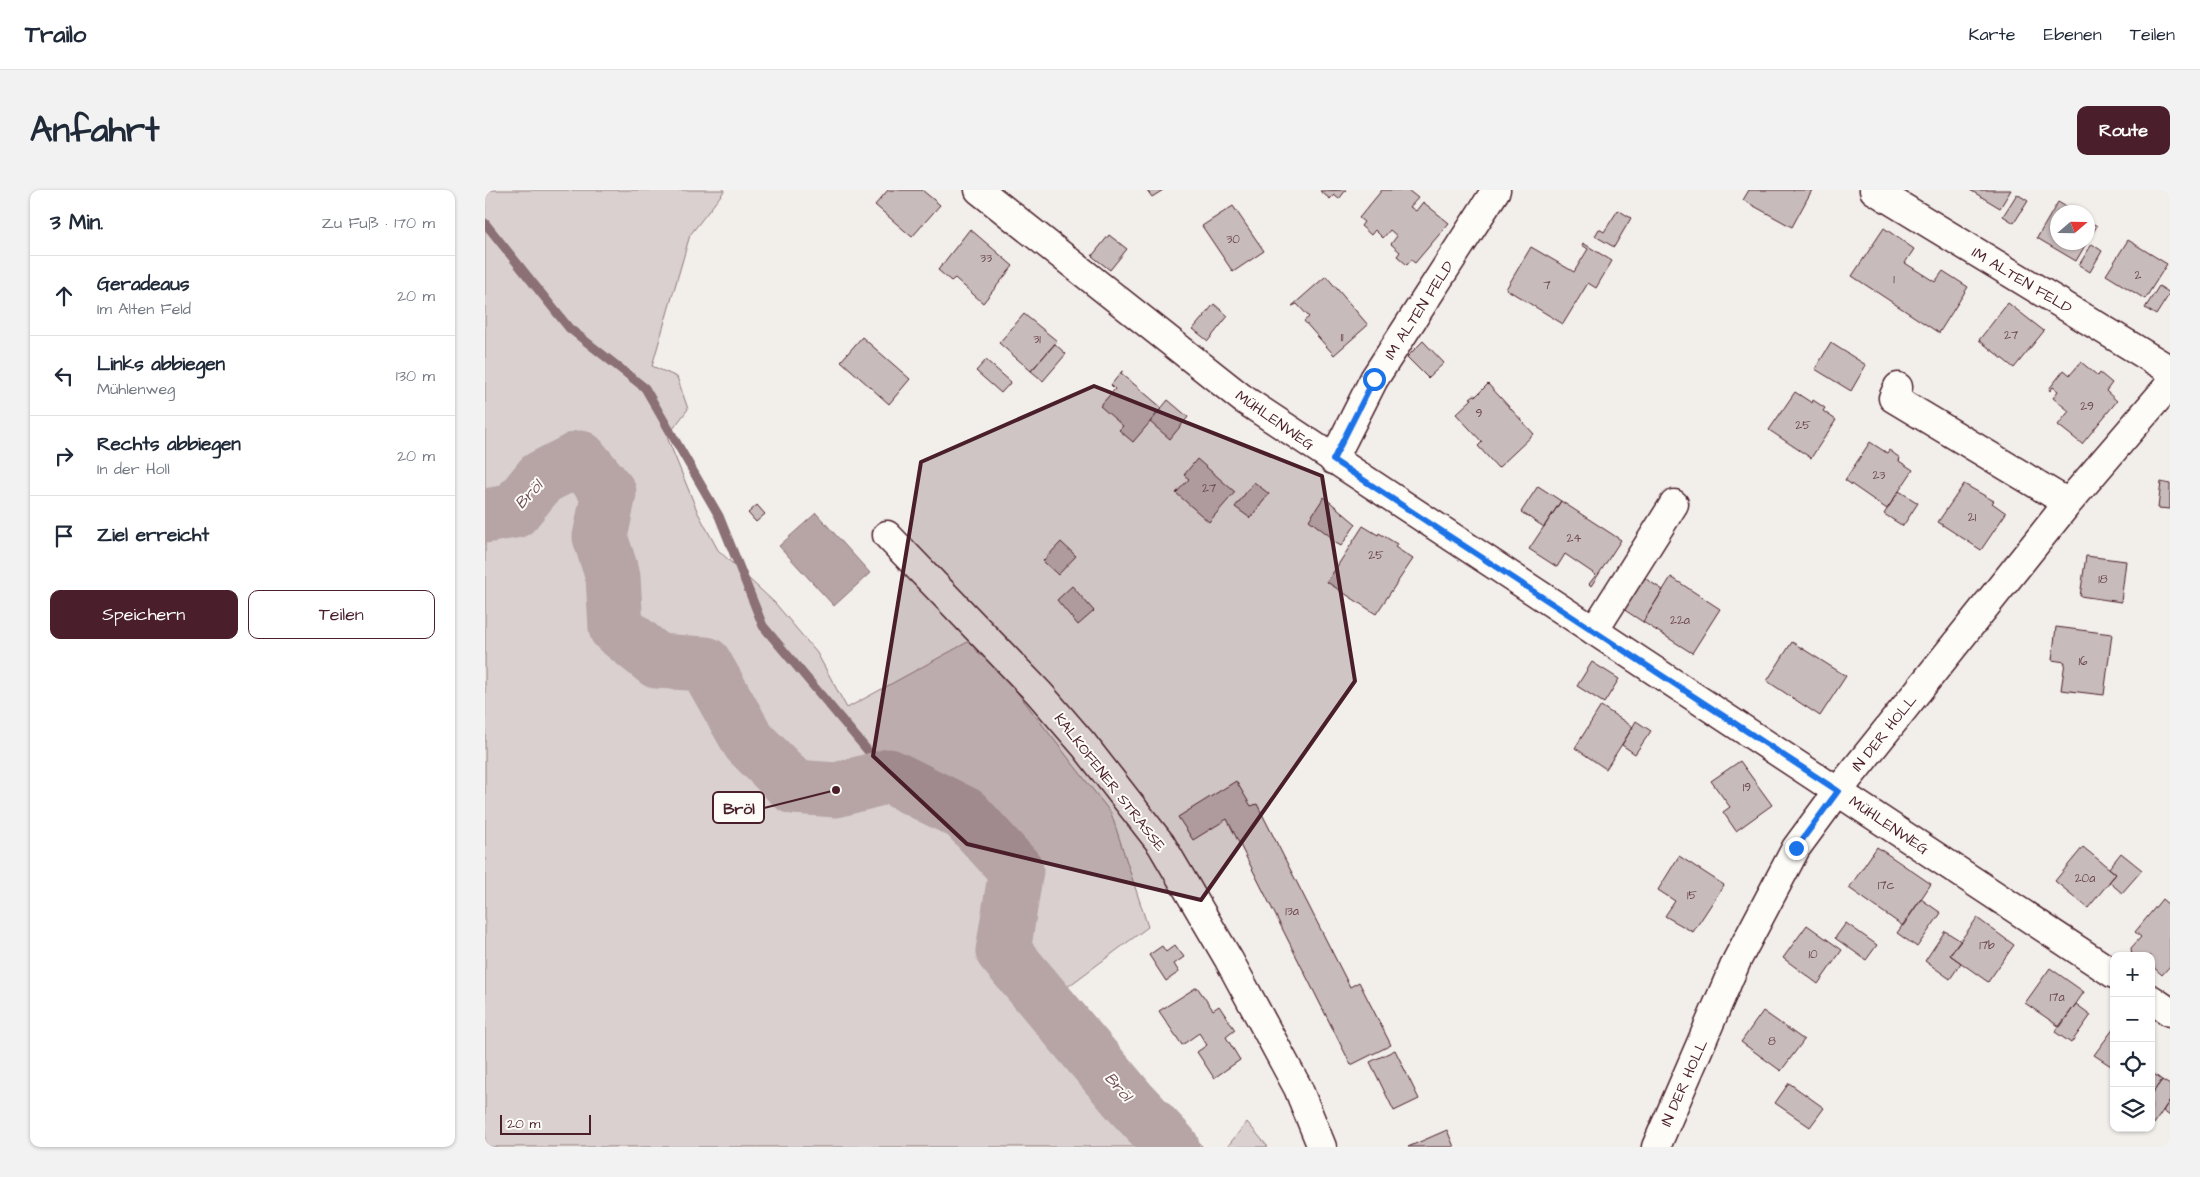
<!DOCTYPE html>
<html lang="de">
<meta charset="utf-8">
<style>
:root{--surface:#fff;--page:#f2f2f3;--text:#1f2937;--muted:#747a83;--line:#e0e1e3;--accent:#4a1f2b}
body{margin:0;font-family:"Architects Daughter",sans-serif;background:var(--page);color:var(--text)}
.controls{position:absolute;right:15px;bottom:15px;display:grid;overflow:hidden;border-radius:10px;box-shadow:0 1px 4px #0004}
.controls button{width:45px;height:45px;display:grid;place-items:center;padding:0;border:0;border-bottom:1px solid var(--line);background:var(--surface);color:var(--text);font:25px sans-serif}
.compass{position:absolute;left:1565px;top:15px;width:45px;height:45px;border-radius:50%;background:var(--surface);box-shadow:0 1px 4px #0004;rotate:70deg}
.scale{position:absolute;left:15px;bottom:12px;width:91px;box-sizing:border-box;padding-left:5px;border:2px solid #4a1f2b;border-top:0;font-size:14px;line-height:18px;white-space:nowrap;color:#4a1f2b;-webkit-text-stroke:4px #fdfcf7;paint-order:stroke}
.stop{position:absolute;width:15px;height:15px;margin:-11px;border:4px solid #1a73e8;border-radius:50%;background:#fff}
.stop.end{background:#1a73e8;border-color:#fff;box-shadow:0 1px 5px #0008}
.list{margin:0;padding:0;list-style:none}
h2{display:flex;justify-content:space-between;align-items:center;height:65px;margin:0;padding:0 20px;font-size:21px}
h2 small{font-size:16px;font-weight:400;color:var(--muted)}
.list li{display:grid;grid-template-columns:32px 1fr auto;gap:15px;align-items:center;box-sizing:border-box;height:80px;padding:0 20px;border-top:1px solid var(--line)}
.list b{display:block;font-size:19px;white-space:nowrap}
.list p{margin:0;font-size:16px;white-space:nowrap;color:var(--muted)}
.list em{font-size:16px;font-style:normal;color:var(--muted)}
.actions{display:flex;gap:10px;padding:15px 20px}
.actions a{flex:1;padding:11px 0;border:1px solid var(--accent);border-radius:10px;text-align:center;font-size:18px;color:var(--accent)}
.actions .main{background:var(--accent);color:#fff}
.icon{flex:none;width:28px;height:28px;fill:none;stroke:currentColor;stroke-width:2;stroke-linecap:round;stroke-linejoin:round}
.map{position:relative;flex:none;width:1685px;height:957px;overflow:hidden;border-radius:10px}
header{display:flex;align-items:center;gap:30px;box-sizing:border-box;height:70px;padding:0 25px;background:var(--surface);border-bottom:1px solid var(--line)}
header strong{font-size:24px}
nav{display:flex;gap:28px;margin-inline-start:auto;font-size:18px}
.intro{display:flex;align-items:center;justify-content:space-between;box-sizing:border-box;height:120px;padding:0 30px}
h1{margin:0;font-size:35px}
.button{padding:12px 22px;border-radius:10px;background:var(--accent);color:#fff;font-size:18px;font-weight:700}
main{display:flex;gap:30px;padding:0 30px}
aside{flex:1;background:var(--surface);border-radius:10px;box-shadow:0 1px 4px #0004}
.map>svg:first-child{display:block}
.green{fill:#d9d0cf;stroke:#92787d}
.water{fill:#b7a5a6;stroke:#8b6f75}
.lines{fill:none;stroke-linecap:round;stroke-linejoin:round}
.stream{stroke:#8b6f75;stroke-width:9}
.river{stroke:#b7a5a6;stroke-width:55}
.building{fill:#c8bbbb;stroke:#4a1f2b}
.minor-casing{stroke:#4a1f2b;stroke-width:31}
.minor{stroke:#fdfcf7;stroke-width:28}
.route{stroke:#1a73e8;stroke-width:6}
.marked{fill:#4a1f2b;fill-opacity:0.2;stroke:#4a1f2b;stroke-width:4;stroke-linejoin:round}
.labels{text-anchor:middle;stroke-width:4;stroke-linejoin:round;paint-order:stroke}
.number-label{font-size:12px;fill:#6a464f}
.street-label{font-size:15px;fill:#4a1f2b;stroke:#fdfcf7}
.water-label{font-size:16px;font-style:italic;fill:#704e56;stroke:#fdfcf7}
.leader{fill:none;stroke:#4a1f2b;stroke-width:2}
.callout-dot{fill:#4a1f2b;stroke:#fdfcf7;stroke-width:2}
.callout{fill:#fdfcf7;stroke:#4a1f2b;stroke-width:2}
.callout-label{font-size:16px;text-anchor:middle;font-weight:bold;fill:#4a1f2b}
</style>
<header>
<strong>Trailo</strong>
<nav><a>Karte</a><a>Ebenen</a><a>Teilen</a></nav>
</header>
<div class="intro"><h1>Anfahrt</h1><a class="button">Route</a></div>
<main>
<aside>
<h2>3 Min.<small>Zu Fuß · 170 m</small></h2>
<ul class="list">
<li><svg class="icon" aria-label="ahead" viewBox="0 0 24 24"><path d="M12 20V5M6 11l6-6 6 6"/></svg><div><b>Geradeaus</b><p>Im Alten Feld</p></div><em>20 m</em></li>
<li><svg class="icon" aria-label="left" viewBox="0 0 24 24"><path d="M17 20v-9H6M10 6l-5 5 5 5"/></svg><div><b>Links abbiegen</b><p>Mühlenweg</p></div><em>130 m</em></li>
<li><svg class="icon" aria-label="right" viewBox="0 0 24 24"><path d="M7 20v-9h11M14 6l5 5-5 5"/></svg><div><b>Rechts abbiegen</b><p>In der Holl</p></div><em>20 m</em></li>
<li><svg class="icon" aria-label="arrive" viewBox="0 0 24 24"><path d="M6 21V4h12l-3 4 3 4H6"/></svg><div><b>Ziel erreicht</b></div></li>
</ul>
<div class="actions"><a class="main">Speichern</a><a>Teilen</a></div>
</aside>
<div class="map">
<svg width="1685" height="957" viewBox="0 0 1685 957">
<rect width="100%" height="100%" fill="#f2efeb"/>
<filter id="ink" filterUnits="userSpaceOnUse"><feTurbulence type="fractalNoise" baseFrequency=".02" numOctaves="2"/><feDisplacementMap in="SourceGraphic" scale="10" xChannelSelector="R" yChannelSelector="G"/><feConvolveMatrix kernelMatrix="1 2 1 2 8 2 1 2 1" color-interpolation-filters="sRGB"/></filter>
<g filter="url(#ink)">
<path class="green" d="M0,0H240L205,45L167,176L192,187L203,219L182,247L213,323L233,360L290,413L332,463L362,518L490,448L626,623L663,737L581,798L635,882L718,957H0Z
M762,932L783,957H742Z"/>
<path class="water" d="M331,323L385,383L349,416L294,356Z"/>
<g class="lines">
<path class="stream" d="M0,33L84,138L160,198L234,326L278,436L404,586"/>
<path class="river" d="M0,326L29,321L56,288L95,268L124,303L115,347L128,387L131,438L172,471L220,474L264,552L309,597L351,600L404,586L480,624L531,680L518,761L645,912L687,957"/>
</g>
<path class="building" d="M403,0H437L455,15L427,47L390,15Z
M662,0H678L667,7Z
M861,0L854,9L849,5L845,9L835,1Z
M897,0H923L933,8L925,17L931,21L938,12L964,33L930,73L926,70L922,75L912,66L915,62L906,54L912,46L905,40L898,48L890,40L886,45L876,36L879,32L874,28Z
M1264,0H1327L1307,37L1258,10Z
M1485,0H1526L1515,18Z
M1532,4L1543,11L1529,33L1518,26Z
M1573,12L1590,22H1572V52H1602L1591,71L1552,48Z
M748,16L779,61L748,82L717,36Z
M1133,20L1146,28L1129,57L1110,46L1114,39L1119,42Z
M1602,30L1612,36L1602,52Z
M1399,38L1429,59L1420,73L1450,92L1458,81L1483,97L1454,143L1367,86Z
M485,39L528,76L498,113L470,88L466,91L453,80Z
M624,45L642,59L625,80L607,66Z
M1643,50L1682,74L1660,109L1621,85Z
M1098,53L1127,71L1111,98L1103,93L1078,134L1021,99L1046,57L1089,82L1103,59L1097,55Z
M1607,54L1617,61L1605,82L1594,75Z
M841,86L883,135L849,165L819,131L824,127L812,114L807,116Z
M1674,96L1685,103L1671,125L1660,118Z
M1523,113L1559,141L1529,178L1494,150Z
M729,114L743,126L723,151L708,139Z
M539,124L572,151L546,181L514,153Z
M377,147L425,189L404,214L356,171Z
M938,151L959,173L943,188L922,167Z
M1346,153L1381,175L1366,201L1330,179Z
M570,154L581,164L558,191L546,181Z
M501,170L526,192L516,203L491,181Z
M1596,172L1613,186L1615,183L1627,193L1621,201L1632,211L1597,254L1573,235L1584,221L1568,208L1573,201L1568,197L1565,201L1564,199L1579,180L1585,185Z
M638,180L636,183L677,218L648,252L634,240L638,236L615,216L630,199L626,195Z
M1003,194L1049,244L1013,278L993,256L997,252L971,224L987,209L985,208L989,205L991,206Z
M1310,202L1327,213L1328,210L1340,218L1338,221L1351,230L1326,268L1284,240Z
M683,210L703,227L685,249L665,232Z
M1385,252L1402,263L1404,260L1415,268L1414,271L1428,280L1402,319L1360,290Z
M712,269L750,302L724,332L691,303L704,289L699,285Z
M769,292L784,304L765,328L750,317Z
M1676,292L1685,294V319L1673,318Z
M1479,294L1509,311L1507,313L1521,323L1496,360L1453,332Z
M1053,296L1076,311L1059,337L1036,322Z
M1414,301L1433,313L1418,336L1399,324Z
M839,307L871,334L856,356L844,349L846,347L824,330Z
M1076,311L1136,350L1106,396L1104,394L1111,385L1080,364L1072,377L1044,359Z
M272,315L280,324L271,332L263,323Z
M878,336L893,345L894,343L912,354L910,357L928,369L891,424L842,392Z
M576,352L591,366L573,385L558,371Z
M1601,366L1641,371L1636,412L1595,406Z
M1155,385L1178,400L1158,432L1135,417Z
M1186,387L1235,419L1207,463L1158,432Z
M587,396L609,421L593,435L572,410Z
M1571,437L1627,444L1619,505L1576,500L1580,472L1567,470Z
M1307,452L1361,486L1335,526L1282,491Z
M1107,472L1134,489L1119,513L1092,496Z
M1116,516L1148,537L1121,579L1090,558Z
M1151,531L1166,541L1150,564L1137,555Z
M1255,571L1287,615L1251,641L1238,622L1245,617L1226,591Z
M751,591L766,616L772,614L865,797L874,792L906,855L866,875L742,629L708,650L693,627Z
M1392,657L1446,694L1418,736L1364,698Z
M1598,657L1631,684L1603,718L1570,691Z
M1636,663L1657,680L1637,703L1624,692L1631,684L1624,678Z
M1194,666L1239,695L1208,742L1180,726L1190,711L1173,700Z
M1436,709L1456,723L1432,757L1412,743Z
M1677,709L1685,716V776L1677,785L1666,775V766H1647L1646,758L1656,747L1650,742Z
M1492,728L1529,755L1503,792L1465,765Z
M1361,733L1392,755L1381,770L1350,748Z
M1322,735L1357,760L1333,794L1298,768Z
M1460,741L1476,751L1465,765L1476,773L1465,789L1440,771Z
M690,755L699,767L689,774L694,782L681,791L664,765L677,756L681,762Z
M1565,778L1599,802L1575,837L1540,813Z
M712,797L728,820L734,816L750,840L741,847L755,870L729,888L712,862L722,855L714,843L697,855L674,821Z
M1591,814L1606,825L1586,853L1570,842Z
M1278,821L1319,850L1296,881L1256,852Z
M1629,838V878L1609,865Z
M910,860L934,909L909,921L885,872Z
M1666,882L1677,890L1666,905Z
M1677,890L1685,895V910L1669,934L1666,931V905Z
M1304,893L1339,918L1325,937L1290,913Z
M1685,910V926L1678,921Z
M962,940L969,957H923Z"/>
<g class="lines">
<g class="minor-casing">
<path id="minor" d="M494,0L758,209L1629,784
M1389,0L1685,180
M1413,197L1408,208L1583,313
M848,270L889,189L1011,0
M402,345L554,503L599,555L676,654L744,770L813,898L837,957
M1109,441L1189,314
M1666,809L1685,822
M1171,957L1252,770L1311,658L1353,601L1583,313L1685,194"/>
</g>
<use href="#minor" class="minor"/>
</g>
</g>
<g class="lines" filter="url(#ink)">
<path class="route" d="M889,189L848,270L1353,601L1311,658"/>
</g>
<path class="marked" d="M609,196L837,286L870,491L716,710L482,654L388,566L436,272Z"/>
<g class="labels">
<g class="number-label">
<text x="748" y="53">30</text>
<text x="501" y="72">33</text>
<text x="1653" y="89">2</text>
<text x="1409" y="93">1</text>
<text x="1062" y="99">7</text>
<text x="1526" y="149">27</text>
<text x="857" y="151">11</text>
<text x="552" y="153">31</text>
<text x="1602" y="220">29</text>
<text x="994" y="227">9</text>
<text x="1318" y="239">25</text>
<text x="1394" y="289">23</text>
<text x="724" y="302">27</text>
<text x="1487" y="331">21</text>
<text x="1089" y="352">24</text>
<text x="891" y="369">25</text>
<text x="1618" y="393">18</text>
<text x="1195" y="434">22a</text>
<text x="1598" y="475">16</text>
<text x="1262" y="601">19</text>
<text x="1600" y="692">20a</text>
<text x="1401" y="699">17c</text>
<text x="1207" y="709">15</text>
<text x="807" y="725">13a</text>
<text x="1502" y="759">17b</text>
<text x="1328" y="768">10</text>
<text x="1572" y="811">17a</text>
<text x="1287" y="855">8</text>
</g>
<g class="street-label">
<text transform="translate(1537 90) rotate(31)" y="5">IM ALTEN FELD</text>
<text transform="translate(934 120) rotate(-57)" y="5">IM ALTEN FELD</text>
<text transform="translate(790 230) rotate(35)" y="5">MÜHLENWEG</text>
<text transform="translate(1399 543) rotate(-51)" y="5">IN DER HOLL</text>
<text transform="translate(625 592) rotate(52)" y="5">KALKOFENER STRASSE</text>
<text transform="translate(1404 635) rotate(34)" y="5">MÜHLENWEG</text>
<text transform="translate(1199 893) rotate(-66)" y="5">IN DER HOLL</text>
</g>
<g class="water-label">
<text transform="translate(43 304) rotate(-47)" y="6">Bröl</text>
<text transform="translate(634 896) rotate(49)" y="6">Bröl</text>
</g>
</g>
<path class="leader" d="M351 600L279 618"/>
<circle class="callout-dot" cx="351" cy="600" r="5"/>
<rect class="callout" x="228" y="602" width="51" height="31" rx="5"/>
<g class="callout-label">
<text x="254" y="624">Bröl</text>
</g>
</svg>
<div class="controls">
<button>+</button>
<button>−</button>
<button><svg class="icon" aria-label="locate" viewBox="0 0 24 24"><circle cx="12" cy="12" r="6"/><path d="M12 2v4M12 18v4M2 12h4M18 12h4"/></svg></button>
<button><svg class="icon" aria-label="layers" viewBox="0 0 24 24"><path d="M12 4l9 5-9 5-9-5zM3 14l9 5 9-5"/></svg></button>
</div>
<svg class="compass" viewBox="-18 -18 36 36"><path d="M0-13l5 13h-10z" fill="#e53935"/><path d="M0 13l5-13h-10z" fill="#747a83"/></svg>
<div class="scale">20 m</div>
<div class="stop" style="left:889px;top:189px"></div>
<div class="stop end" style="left:1311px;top:658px"></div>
</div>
</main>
